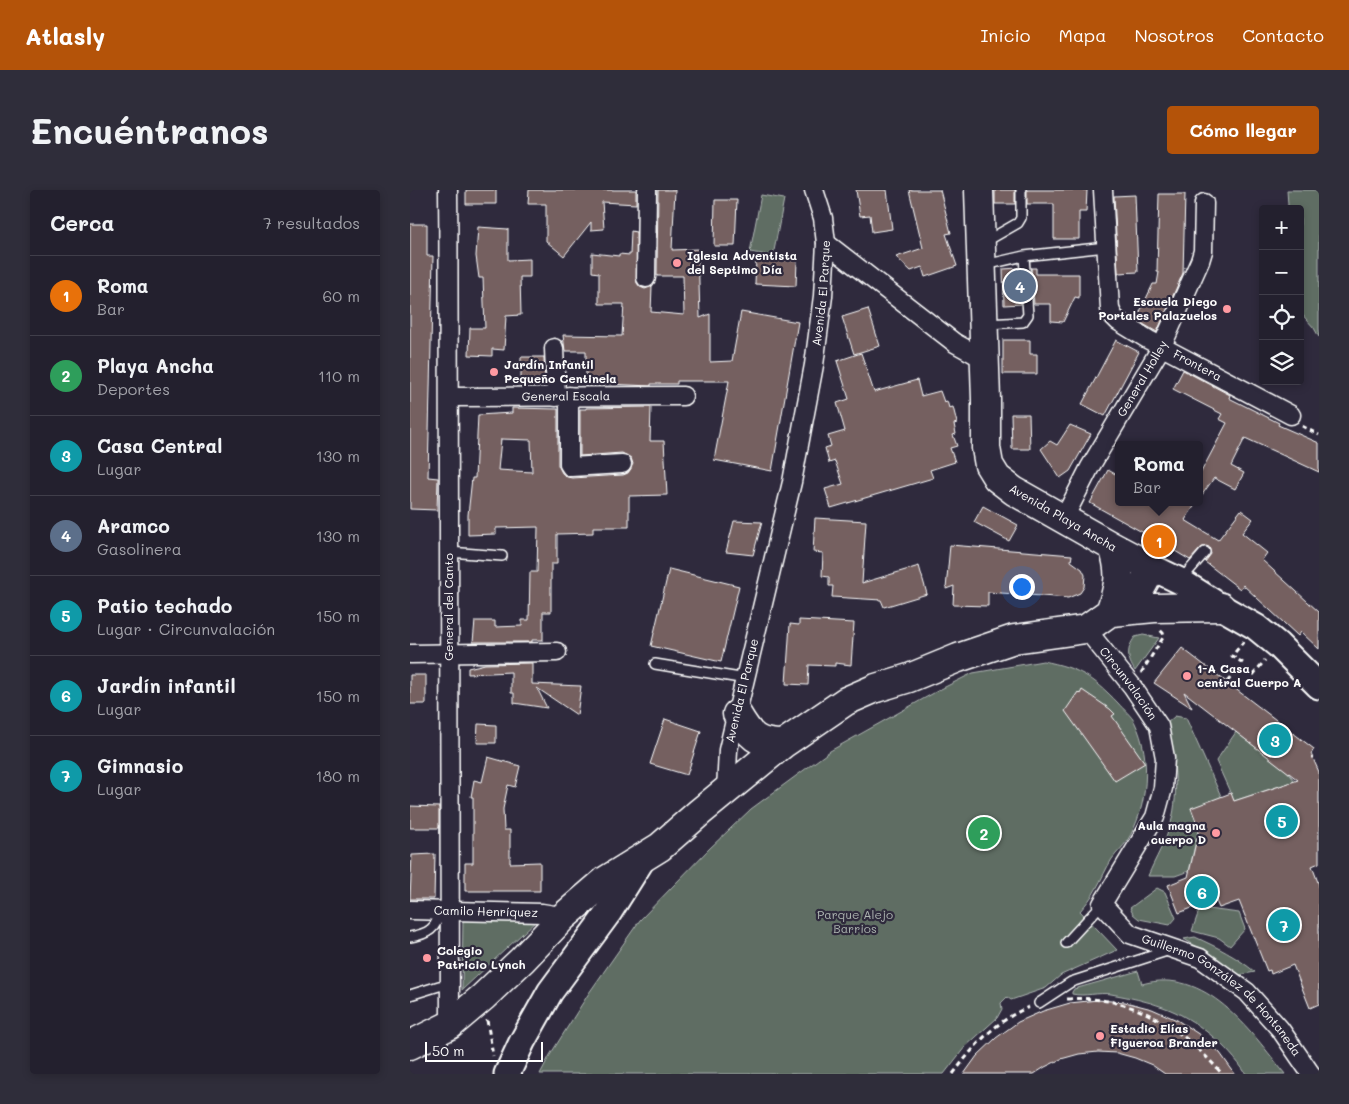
<!DOCTYPE html>
<html lang="es">
<meta charset="utf-8">
<style>
:root{--surface:#23202e;--page:#2f2d3a;--text:#f1f3f6;--muted:#a3a3aa;--line:#403e4a;--accent:#b45309}
body{margin:0;font-family:Mali,sans-serif;background:var(--page);color:var(--text)}
.controls{position:absolute;right:15px;top:15px;display:grid;overflow:hidden;border-radius:5px;box-shadow:0 2px 8px #0003}
.controls button{width:45px;height:45px;display:grid;place-items:center;padding:0;border:0;border-bottom:1px solid var(--line);background:var(--surface);color:var(--text);font:25px sans-serif}
.scale{position:absolute;left:15px;bottom:12px;width:118px;box-sizing:border-box;padding-left:5px;border:2px solid #fff;border-top:0;font-size:14px;line-height:18px;white-space:nowrap;color:#fff;-webkit-text-stroke:4px #2f2a3d;paint-order:stroke}
.you{position:absolute;left:611px;top:396px;width:18px;height:18px;margin:-12px;border:4px solid #fff;border-radius:50%;background:#1a73e8;box-shadow:0 0 0 8px #1a73e833}
.badge{display:grid;place-items:center;width:32px;height:32px;border-radius:50%;background:var(--accent);color:#fff;font-size:16px;font-weight:700}
.pin{position:absolute;translate:-50% -50%;border:2px solid #fff;box-shadow:0 1px 5px #0006}
.popup{position:absolute;left:705px;top:251px;width:88px;height:65px;box-sizing:border-box;display:grid;place-content:center;border-radius:5px;background:var(--surface);filter:drop-shadow(0 1px 4px #0005);font-size:16px;white-space:nowrap;color:var(--muted)}
.popup b{font-size:19px;color:var(--text)}
.popup::after{content:'';position:absolute;left:50%;top:100%;margin-left:-10px;border:10px solid transparent;border-top-color:var(--surface)}
.list{margin:0;padding:0;list-style:none}
h2{display:flex;justify-content:space-between;align-items:center;height:65px;margin:0;padding:0 20px;font-size:21px}
h2 small{font-size:16px;font-weight:400;color:var(--muted)}
.list li{display:grid;grid-template-columns:32px 1fr auto;gap:15px;align-items:center;box-sizing:border-box;height:80px;padding:0 20px;border-top:1px solid var(--line)}
.list b{display:block;font-size:19px;white-space:nowrap}
.list p{margin:0;font-size:16px;white-space:nowrap;color:var(--muted)}
.list em{font-size:16px;font-style:normal;color:var(--muted)}
.icon{flex:none;width:28px;height:28px;fill:none;stroke:currentColor;stroke-width:2;stroke-linecap:round;stroke-linejoin:round}
.map{position:relative;flex:none;width:909px;height:884px;overflow:hidden;border-radius:5px}
header{display:flex;align-items:center;gap:30px;box-sizing:border-box;height:70px;padding:0 25px;background:var(--accent);color:#fff}
header strong{font-size:24px}
nav{display:flex;gap:28px;margin-inline-start:auto;font-size:18px}
.intro{display:flex;align-items:center;justify-content:space-between;box-sizing:border-box;height:120px;padding:0 30px}
h1{margin:0;font-size:35px}
.button{padding:12px 22px;border-radius:5px;background:var(--accent);color:#fff;font-size:18px;font-weight:700}
main{display:flex;gap:30px;padding:0 30px}
aside{flex:1;background:var(--surface);border-radius:5px;box-shadow:0 2px 8px #0003}
.map>svg:first-child{display:block}
.green{fill:#5e6d64;stroke:#aeb6b2}
.building{fill:#746061;stroke:#fff;fill-rule:evenodd}
.lines{fill:none;stroke-linecap:round;stroke-linejoin:round}
.lane-casing{stroke:#fff;stroke-width:12}
.street-casing{stroke:#fff;stroke-width:21}
.secondary-casing{stroke:#fff;stroke-width:29}
.primary-casing{stroke:#fff;stroke-width:31}
.path{stroke:#fff;stroke-width:3;stroke-dasharray:5 4;stroke-linecap:butt}
.lane{stroke:#2f2a3d;stroke-width:9}
.street{stroke:#2f2a3d;stroke-width:18}
.secondary{stroke:#2f2a3d;stroke-width:25}
.primary{stroke:#2f2a3d;stroke-width:28}
.poi-dot{fill:#ff9aa2;stroke:#2f2a3d;stroke-width:2}
.labels{text-anchor:middle;stroke-width:4.5;stroke-linejoin:round;paint-order:stroke}
.poi-label{font-size:12px;font-weight:bold;fill:#fff;stroke:#2f2a3d;text-anchor:start}
.street-label{font-size:12px;fill:#fff;stroke:#2f2a3d}
.park-label{font-size:12px;fill:#aeb6b2;stroke:#2f2a3d}
</style>
<header>
<strong>Atlasly</strong>
<nav><a>Inicio</a><a>Mapa</a><a>Nosotros</a><a>Contacto</a></nav>
</header>
<div class="intro"><h1>Encuéntranos</h1><a class="button">Cómo llegar</a></div>
<main>
<aside>
<h2>Cerca<small>7 resultados</small></h2>
<ul class="list">
<li><span class="badge" style="background:#e8710a">1</span><div><b>Roma</b><p>Bar</p></div><em>60 m</em></li>
<li><span class="badge" style="background:#2e9e5b">2</span><div><b>Playa Ancha</b><p>Deportes</p></div><em>110 m</em></li>
<li><span class="badge" style="background:#0f9aa8">3</span><div><b>Casa Central</b><p>Lugar</p></div><em>130 m</em></li>
<li><span class="badge" style="background:#5c6f8a">4</span><div><b>Aramco</b><p>Gasolinera</p></div><em>130 m</em></li>
<li><span class="badge" style="background:#0f9aa8">5</span><div><b>Patio techado</b><p>Lugar · Circunvalación</p></div><em>150 m</em></li>
<li><span class="badge" style="background:#0f9aa8">6</span><div><b>Jardín infantil</b><p>Lugar</p></div><em>150 m</em></li>
<li><span class="badge" style="background:#0f9aa8">7</span><div><b>Gimnasio</b><p>Lugar</p></div><em>180 m</em></li>
</ul>
</aside>
<div class="map">
<svg width="909" height="884" viewBox="0 0 909 884">
<rect width="100%" height="100%" fill="#2f2a3d"/>
<filter id="ink" filterUnits="userSpaceOnUse"><feTurbulence type="fractalNoise" baseFrequency=".02" numOctaves="2"/><feDisplacementMap in="SourceGraphic" scale="10" xChannelSelector="R" yChannelSelector="G"/><feConvolveMatrix kernelMatrix="1 2 1 2 8 2 1 2 1" color-interpolation-filters="sRGB"/></filter>
<g filter="url(#ink)">
<path class="green" d="M877,0H909V147L904,138L890,122V19H876L878,15Z
M351,5L374,9L363,66L340,62Z
M733,445L749,448L725,481C717,469 716,459 725,447Z
M633,471C669,478 683,487 708,513C713,519 722,526 725,533C742,568 738,618 717,651C713,657 707,662 702,669C696,678 692,689 686,699C682,707 676,714 670,721L707,760L651,785L636,798L601,810L597,807L591,813L592,819L587,828L555,857L534,884H130L140,865L179,803L230,730L299,659L341,619L420,561L531,499L563,483Z
M765,526L776,528L815,615L781,618L789,639L779,681L765,686H738C745,669 756,651 761,633C770,601 764,565 756,534Z
M826,542L877,581L885,591L824,611L806,571Z
M747,698L755,702L766,728L760,735L729,729L723,724L720,718Z
M790,718L829,723L835,739L820,756L809,748L782,741Z
M53,729L127,730L52,800Z
M785,747C807,757 827,767 845,782L829,785L801,765L774,749Z
M728,781L732,794C796,776 840,840 875,884H836C818,856 785,828 753,817C737,811 718,807 701,804C688,802 675,807 662,804V802L664,799Z"/>
<path class="building" d="M56,0H86V14H56Z
M119,0H226V14L192,12L194,39L181,40V32L154,66L136,51V14H118Z
M248,0H265L262,60L288,59L290,128L300,124V172L322,171L331,122L388,132L362,281L304,270L319,191H267V194H241V196L176,193V161H155L153,145L212,146L214,114H189V83L182,82V63L209,66V64L220,65L221,41L226,42L227,93L230,97L235,99L242,96L241,122L274,125L273,86H247Z
M446,0H477L482,39L462,42L460,25L450,26Z
M499,0H530L541,43L536,44L547,76L515,87L512,77L501,81L486,67L513,58Z
M585,0H605V14H585Z
M617,0H677L676,22H669V49H644V14H617Z
M749,4H775L773,83L747,142L726,130L743,94H747L749,82H747Z
M725,5L728,82L708,83L704,6Z
M305,10H327L325,56H304Z
M0,34H17V66H23L18,287L28,288L27,320L0,319Z
M68,37L98,39V70L120,69V87H110L111,125L96,126L94,160L82,159V166L59,165L60,138H75L73,88H69L66,66Z
M346,68L387,71L386,96L345,94Z
M609,78L611,114L594,115L593,79Z
M621,78H626V84H669V108L665,107L653,132L641,131V114H624Z
M458,119L470,156L444,164L432,127Z
M593,150H620V164H627V184H593Z
M706,150L729,162L695,226L672,214Z
M451,163L464,202L507,190L511,206L530,201L534,212L537,211L539,218L543,217L547,233L544,234L546,244L543,245L547,256L540,258L545,272L520,280L523,288L421,318L415,299L433,294L425,271L419,273L415,258L421,256L418,246L435,241L427,213L439,209L427,171Z
M111,167H134L135,194L111,196Z
M773,180L820,205L819,208L869,233L868,235L909,253V282L835,248L821,276L834,283L825,299L804,288L789,309V286L817,233L809,229L812,224L763,199Z
M241,217L240,251H254L257,305L219,306V337H183V343L147,344V374H141V422H133V450H122V452H63L65,431H85V437L112,436V430H119L120,382H127L128,337L86,338V344L58,345V325L62,288H65L68,225L102,223V218L148,219V275L152,283L157,287L162,288L213,285L218,283L223,274L221,268L212,263L170,266V219H176V218ZM91,249L121,250L122,282L88,280Z
M601,224H619L620,259H602Z
M660,235L681,244L660,281L650,288L631,259L640,251L647,255Z
M698,280L709,286V312H787L775,330L808,350L831,320L843,329L832,343L857,363L852,370L909,422V459L891,442L888,446L833,395L830,399L795,372L801,364L799,357L796,356L791,358L780,370L750,352L680,313Z
M573,316L608,335L599,351L564,332Z
M405,328L456,331L452,393L509,376L517,404L474,417L471,410L422,407L423,396H419V387L412,386L413,363L403,362Z
M324,331L352,332L343,365L316,362Z
M540,355L662,365L661,371L672,379L675,385L674,397L670,403L658,408L578,402V416L543,415L544,396L536,399Z
M259,379L329,396L311,472L241,456Z
M389,430L444,433L441,475L425,473V476L399,475L398,495L376,494L380,434L389,435Z
M772,458L904,559L901,564L909,582V673L902,676L909,695V814L900,818L883,775L861,784L860,780L857,781L829,711L809,718L805,709L769,723L758,695L778,687L789,639L781,618L821,603L824,611L888,590L774,502L782,518L744,493Z
M122,473V494L171,496L167,525L127,498L137,518L104,513V503H101V482L58,484V478L75,474Z
M0,485H16V514H0Z
M672,500L700,519L705,524L702,526L735,573L705,591L655,521L668,502L670,504Z
M255,529L291,541L277,585L240,574Z
M68,534L86,535V553H67Z
M78,567L110,576L105,597L98,595L93,619L94,640H100V673L130,672V701H55V673H63V607H61L64,590L72,592Z
M0,616L29,617V638H0Z
M25,664L24,709H0L2,665Z
M687,810L715,812L742,819L767,830L790,845L810,863L825,884H755L742,875L725,868L707,863L688,862L669,864L651,869L635,877L624,884H554L567,866L586,848L608,832L633,821L660,813Z"/>
<g class="lines">
<g class="lane-casing">
<path id="lane" d="M573,53L608,33L611,28V0
M614,66L696,57
M575,75L614,66L618,125L613,132L576,134
M39,362L92,366
M771,390L795,362
M245,474L336,489
M0,747C18,744 27,739 30,720
M656,753L692,714
M0,805L29,796L39,795
M629,813L661,792L760,760"/>
</g>
<g class="street-casing">
<g id="street">
<path d="M38,0C41,278 38,556 40,835"/>
<path id="s1" d="M693,0L700,119L703,126L708,131L739,150L881,225"/>
<path d="M416,53L545,153L574,169"/>
<path d="M236,88L237,0"/>
<path d="M144,158L146,207"/>
<path d="M159,206V274L161,277L212,274"/>
<path id="s2" d="M40,207L273,206"/>
<path id="s3" d="M654,328L680,277L752,156L790,71L793,61L794,13"/>
<path id="s4" d="M676,439L722,496L749,536L755,568L753,598L745,627L692,714L720,744L790,768L837,802L870,839L901,884"/>
<path d="M0,464L147,462"/>
<path id="s5" d="M316,601L318,560L382,292L404,175L413,106L416,53L413,28L404,0"/>
<path id="s6" d="M0,720L132,723L144,725L152,728"/>
</g>
</g>
<g class="secondary-casing">
<path id="secondary" d="M739,376L770,391L811,417L846,437L868,455L909,496
M97,884L112,852L140,802L199,722L233,668"/>
</g>
<g class="primary-casing">
<path id="primary" d="M700,422C709,397 712,383 703,357
M702,422L744,418L811,417
M327,524C340,546 346,554 373,554
M0,855L40,835L73,807L112,770L152,728L195,691L250,657L290,622L373,554L436,511L466,498L499,488L548,468L604,449L676,439L700,422L719,411L732,396L737,387L739,376L703,357L604,301L587,288L579,275L576,258V209L569,0"/>
</g>
<path class="path" d="M892,236L909,245
M833,473L822,466L834,451
M731,483L754,446L753,443L748,438
M843,485L855,470
M817,492L827,480
M657,809C721,804 772,837 812,884
M77,830L83,866
M543,884C565,855 585,831 619,817"/>
<use href="#lane" class="lane"/>
<use href="#street" class="street"/>
<use href="#secondary" class="secondary"/>
<use href="#primary" class="primary"/>
</g>
</g>
<g class="poi-dot">
<circle cx="267" cy="73" r="5"/>
<circle cx="817" cy="119" r="5"/>
<circle cx="84" cy="182" r="5"/>
<circle cx="777" cy="486" r="5"/>
<circle cx="806" cy="643" r="5"/>
<circle cx="17" cy="768" r="5"/>
<circle cx="690" cy="846" r="5"/>
</g>
<g class="labels">
<g class="poi-label">
<text x="277" y="70">Iglesia Adventista<tspan x="277" dy="14">del Septimo Día</tspan></text>
<text x="807" y="116" text-anchor="end">Escuela Diego<tspan x="807" dy="14">Portales Palazuelos</tspan></text>
<text x="94" y="179">Jardín Infantil<tspan x="94" dy="14">Pequeño Centinela</tspan></text>
<text x="787" y="483">1-A Casa<tspan x="787" dy="14">central Cuerpo A</tspan></text>
<text x="796" y="640" text-anchor="end">Aula magna<tspan x="796" dy="14">cuerpo D</tspan></text>
<text x="27" y="765">Colegio<tspan x="27" dy="14">Patricio Lynch</tspan></text>
<text x="700" y="843">Estadio Elías<tspan x="700" dy="14">Figueroa Brander</tspan></text>
</g>
<g class="street-label">
<text dy="4" stroke="none"><textPath href="#s5" startOffset="508">Avenida El Parque</textPath></text>
<text dy="4" stroke="none"><textPath href="#s1" startOffset="225">Frontera</textPath></text>
<text dy="4" stroke="none"><textPath href="#s3" startOffset="160">General Holley</textPath></text>
<text dy="4" stroke="none"><textPath href="#s2" startOffset="116">General Escala</textPath></text>
<text transform="translate(653 328) rotate(30)" y="4">Avenida Playa Ancha</text>
<text transform="translate(39 417) rotate(-90)" y="4">General del Canto</text>
<text dy="4" stroke="none"><textPath href="#s4" startOffset="69">Circunvalación</textPath></text>
<text dy="4" stroke="none"><textPath href="#s5" startOffset="102">Avenida El Parque</textPath></text>
<text dy="4" stroke="none"><textPath href="#s6" startOffset="76">Camilo Henríquez</textPath></text>
<text dy="4" stroke="none"><textPath href="#s4" startOffset="470">Guillermo González de Hontaneda</textPath></text>
</g>
<g class="park-label">
<text x="445" y="729">Parque Alejo<tspan x="445" dy="14">Barrios</tspan></text>
</g>
</g>
</svg>
<div class="controls">
<button>+</button>
<button>−</button>
<button><svg class="icon" aria-label="locate" viewBox="0 0 24 24"><circle cx="12" cy="12" r="6"/><path d="M12 2v4M12 18v4M2 12h4M18 12h4"/></svg></button>
<button><svg class="icon" aria-label="layers" viewBox="0 0 24 24"><path d="M12 4l9 5-9 5-9-5zM3 14l9 5 9-5"/></svg></button>
</div>
<div class="scale">50 m</div>
<div class="you"></div>
<div class="pin badge" style="left:749px;top:351px;background:#e8710a">1</div>
<div class="popup"><b>Roma</b>Bar</div>
<div class="pin badge" style="left:574px;top:643px;background:#2e9e5b">2</div>
<div class="pin badge" style="left:865px;top:550px;background:#0f9aa8">3</div>
<div class="pin badge" style="left:610px;top:96px;background:#5c6f8a">4</div>
<div class="pin badge" style="left:872px;top:631px;background:#0f9aa8">5</div>
<div class="pin badge" style="left:792px;top:702px;background:#0f9aa8">6</div>
<div class="pin badge" style="left:874px;top:735px;background:#0f9aa8">7</div>
</div>
</main>
